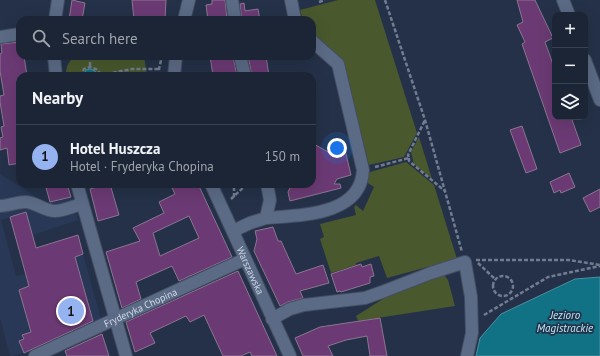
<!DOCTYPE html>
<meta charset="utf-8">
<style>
:root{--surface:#1b2536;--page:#283142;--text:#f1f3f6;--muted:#a0a5ad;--line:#394251;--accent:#95b2f1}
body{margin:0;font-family:"PT Sans",sans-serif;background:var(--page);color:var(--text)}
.controls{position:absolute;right:12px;top:12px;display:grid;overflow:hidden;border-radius:8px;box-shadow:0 4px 16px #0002}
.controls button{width:36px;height:36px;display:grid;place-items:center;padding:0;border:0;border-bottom:1px solid var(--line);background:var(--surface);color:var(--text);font:20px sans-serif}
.you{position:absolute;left:337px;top:148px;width:14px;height:14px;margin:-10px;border:3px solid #fff;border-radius:50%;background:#1a73e8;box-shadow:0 0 0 6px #1a73e833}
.badge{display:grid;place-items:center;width:26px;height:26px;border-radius:50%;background:var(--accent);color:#111;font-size:13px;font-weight:700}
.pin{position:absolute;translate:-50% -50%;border:2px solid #fff;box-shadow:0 1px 4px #0006}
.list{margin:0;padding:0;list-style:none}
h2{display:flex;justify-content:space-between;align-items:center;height:52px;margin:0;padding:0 16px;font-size:17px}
h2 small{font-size:13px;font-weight:400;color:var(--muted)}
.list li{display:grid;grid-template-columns:26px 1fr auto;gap:12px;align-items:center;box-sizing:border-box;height:64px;padding:0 16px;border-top:1px solid var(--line)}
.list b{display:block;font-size:15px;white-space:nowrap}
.list p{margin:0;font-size:13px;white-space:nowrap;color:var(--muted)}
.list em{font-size:13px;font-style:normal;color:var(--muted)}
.icon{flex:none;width:22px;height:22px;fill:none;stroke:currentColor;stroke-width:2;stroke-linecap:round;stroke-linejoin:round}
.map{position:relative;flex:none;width:600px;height:356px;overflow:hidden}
.search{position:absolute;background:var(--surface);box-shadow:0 4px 16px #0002;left:16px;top:16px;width:300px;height:44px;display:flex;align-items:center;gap:10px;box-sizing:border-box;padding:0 14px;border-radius:12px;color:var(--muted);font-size:15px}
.panel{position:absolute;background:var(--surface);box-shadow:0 4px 16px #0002;left:16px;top:72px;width:300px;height:116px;border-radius:12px}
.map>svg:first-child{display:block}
.built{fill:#283856}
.green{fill:#49582d}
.water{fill:#117185;stroke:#4a90a2}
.building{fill:#6b3a74;stroke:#8b758f;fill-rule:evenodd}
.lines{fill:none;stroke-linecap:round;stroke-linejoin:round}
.minor-casing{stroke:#434e62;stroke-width:14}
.path{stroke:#717c90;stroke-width:2.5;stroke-dasharray:4 2;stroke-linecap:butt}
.minor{stroke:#5b6a85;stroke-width:12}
.labels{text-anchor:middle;stroke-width:3.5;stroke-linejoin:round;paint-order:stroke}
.street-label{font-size:10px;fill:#cfd8e7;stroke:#243148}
.water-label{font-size:11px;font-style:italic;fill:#baecfa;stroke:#243148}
</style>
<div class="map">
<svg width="600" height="356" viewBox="0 0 600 356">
<rect width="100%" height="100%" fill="#243148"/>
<path class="built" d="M0,174L46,203L71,197L78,220L33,235L26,212L1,220L16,276L26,274L83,254L101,319L24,353L12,356H10L0,318Z"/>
<path class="green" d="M338,0H375L417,133L404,157L369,165L343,63L312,34V20H303L300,10Z
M122,56H144L147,76H66C66,67 67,64 73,58Z
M419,137L432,179L414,164L411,152Z
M406,162L434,185L457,259L387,278L379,256L356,263V265L331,273L320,239L324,237L320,224L356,215L354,207L356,205L363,211L374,187L366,182V178L370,172Z
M434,275L445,276L448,280L455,306L358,321L356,316L389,295Z"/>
<path class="water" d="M90,69L95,71L98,76H83L86,70Z
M600,277V356H476L480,338L501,314L575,279Z"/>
<path class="building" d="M72,0L85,3L82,20H69Z
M132,0H166L165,20H134Z
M212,0H225L227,20H208L206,5L212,4Z
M517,0H535L553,38L545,42L555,70V117H571L581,145L560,153L522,44L525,42L517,25L523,22Z
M244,3L245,11L258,9L260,20H242L240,4Z
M20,42V56H24L27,76H20V163L9,165L7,148L0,150V138L3,137L1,127L4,126L0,102V96L4,95L0,71V54L2,53L1,44Z
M210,56H233L237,76H213Z
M248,56H266L269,76H252Z
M522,126L537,169L526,173L510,130Z
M312,143L330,153L345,150L351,175L337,179L334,184H340L341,188L290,201L288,192L292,184H312Z
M569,173L575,187L561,193L560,190L554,193L550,182Z
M45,184H67L71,197L50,202Z
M107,184H110L119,215L98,221L90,189Z
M170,184H198L232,257L179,281L172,266L136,282L141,299L122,308L106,252L140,241L133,228L164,213L159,202L175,194ZM189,216L199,238L160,256L153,233Z
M600,189V207L590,212L583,198Z
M26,212L36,248L78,235L83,254L75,257L93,321L24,353L19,341L24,339L22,335L31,332L19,290L29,286L10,217Z
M273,227L278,241H281L296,274L323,265L329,283L300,291L303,298L288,302L280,306L254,251L257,239L255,231Z
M361,264L362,267L371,264L374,276L370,277V283L341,292L340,291L337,292L331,274Z
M238,271L277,356H252L250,352L241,356H223L204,315L190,322L186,316L150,333L155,343L135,352L126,322Z
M380,318L387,356H370L367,336L346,340L328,346L333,356H303L295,338L320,327Z
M102,334L109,356H67L65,351Z"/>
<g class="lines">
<g class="minor-casing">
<g id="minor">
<path d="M232,0L235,20"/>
<path d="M291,0L295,20"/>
<path d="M563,0L569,15"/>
<path d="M55,20L58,0"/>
<path d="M184,20L189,0"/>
<path d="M0,37L20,34"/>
<path d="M54,56L56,76"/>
<path d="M240,56L245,76"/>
<path d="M585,60L600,100"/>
<path d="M174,76L176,56"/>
<path d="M77,184L126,356"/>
<path id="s1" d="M211,184L290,356"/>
<path d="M0,206C8,206 17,202 25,202C36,202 44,211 55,211C63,211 74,206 82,204"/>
<path d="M266,218C300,215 361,216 363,170L338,64L312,41"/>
<path d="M233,231L250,223L266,218L270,200L267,184"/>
<path d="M272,319L290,309L304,305L365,298L382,292L431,273L465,262L471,297L472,333L467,356"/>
<path id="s2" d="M35,356L245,259"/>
</g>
</g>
<path class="path" d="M385,0L425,120L462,252
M319,2L325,0
M90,56V67
M67,58L71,56H75
M101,75L132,69H159
M80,76L84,69L90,67L98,70L101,76
M160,76L159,69L162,56
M409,158V161L446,192
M375,167L409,158L408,155L425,120
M234,197V184
M231,199L247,184
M476,260H569L600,265
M478,263L495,279
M493 286a10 10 0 1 1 20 0a10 10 0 1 1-20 0Z
M484,315L548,277L600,266"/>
<use href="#minor" class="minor"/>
</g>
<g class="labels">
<g class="street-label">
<text dy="4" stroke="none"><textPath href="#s1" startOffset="95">Warszawska</textPath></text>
<text dy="4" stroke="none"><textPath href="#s2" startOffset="116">Fryderyka Chopina</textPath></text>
</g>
<g class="water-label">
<text x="565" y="319">Jezioro<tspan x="565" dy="13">Magistrackie</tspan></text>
</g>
</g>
</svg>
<div class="controls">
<button>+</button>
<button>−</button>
<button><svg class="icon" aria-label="layers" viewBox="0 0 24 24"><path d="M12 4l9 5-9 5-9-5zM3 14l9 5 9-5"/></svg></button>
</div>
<div class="you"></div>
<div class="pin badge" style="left:71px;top:311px">1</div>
<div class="search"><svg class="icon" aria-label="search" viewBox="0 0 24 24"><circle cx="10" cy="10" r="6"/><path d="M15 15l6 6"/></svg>Search here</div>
<section class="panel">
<h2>Nearby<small></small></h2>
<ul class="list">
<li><span class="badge">1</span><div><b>Hotel Huszcza</b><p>Hotel · Fryderyka Chopina</p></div><em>150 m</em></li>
</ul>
</section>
</div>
